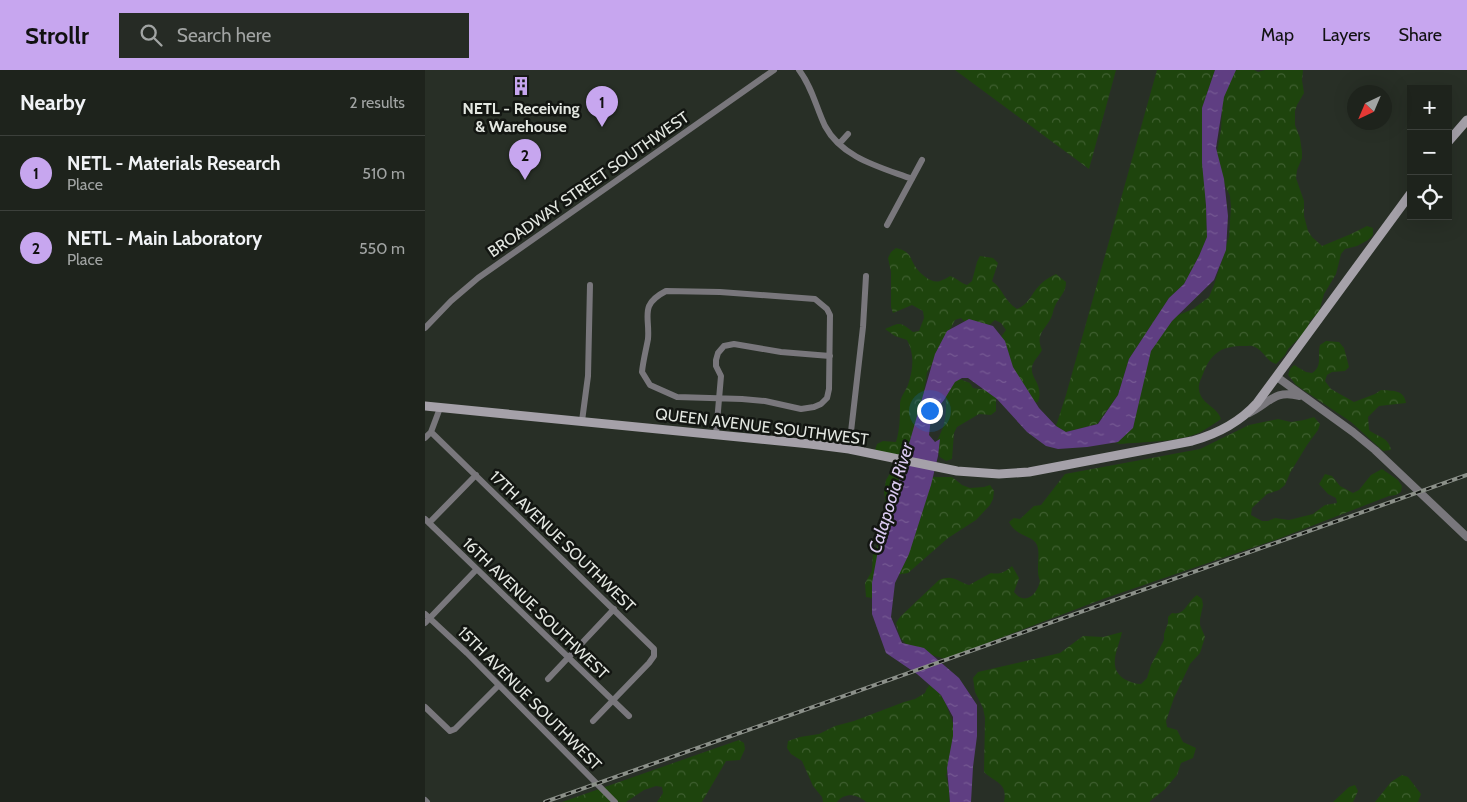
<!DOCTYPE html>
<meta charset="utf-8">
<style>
:root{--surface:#1e231c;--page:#262b25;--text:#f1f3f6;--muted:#a1a4a3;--line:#3c403b;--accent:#c7a6ef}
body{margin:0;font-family:Cabin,sans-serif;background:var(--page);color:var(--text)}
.controls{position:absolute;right:15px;top:15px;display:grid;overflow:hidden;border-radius:0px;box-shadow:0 5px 20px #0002}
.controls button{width:45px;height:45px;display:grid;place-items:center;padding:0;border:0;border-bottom:1px solid var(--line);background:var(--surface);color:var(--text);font:25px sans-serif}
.compass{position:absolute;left:922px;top:15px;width:45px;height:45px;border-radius:50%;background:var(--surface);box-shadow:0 5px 20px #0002;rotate:224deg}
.you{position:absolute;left:504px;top:340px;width:18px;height:18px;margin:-12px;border:4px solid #fff;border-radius:50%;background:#1a73e8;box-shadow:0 0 0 8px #1a73e833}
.badge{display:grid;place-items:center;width:32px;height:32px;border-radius:50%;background:var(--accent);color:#111;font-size:16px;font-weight:700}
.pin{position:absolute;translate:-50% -41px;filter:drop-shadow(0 1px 2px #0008)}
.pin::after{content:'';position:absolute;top:26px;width:18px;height:15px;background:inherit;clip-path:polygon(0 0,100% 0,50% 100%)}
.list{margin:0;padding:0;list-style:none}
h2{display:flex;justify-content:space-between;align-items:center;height:65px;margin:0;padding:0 20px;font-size:21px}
h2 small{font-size:16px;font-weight:400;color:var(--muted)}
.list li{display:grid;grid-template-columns:32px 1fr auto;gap:15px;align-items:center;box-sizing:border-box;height:75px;padding:0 20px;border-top:1px solid var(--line)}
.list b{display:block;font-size:19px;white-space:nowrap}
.list p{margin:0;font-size:16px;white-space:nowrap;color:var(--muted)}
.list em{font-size:16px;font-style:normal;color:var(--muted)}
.icon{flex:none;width:28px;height:28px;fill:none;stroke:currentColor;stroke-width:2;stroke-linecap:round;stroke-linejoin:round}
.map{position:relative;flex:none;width:1042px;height:732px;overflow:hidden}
header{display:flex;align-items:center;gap:30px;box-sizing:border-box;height:70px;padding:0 25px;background:var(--accent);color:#111}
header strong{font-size:24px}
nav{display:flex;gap:28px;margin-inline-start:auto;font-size:18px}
.search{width:350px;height:45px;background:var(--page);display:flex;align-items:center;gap:12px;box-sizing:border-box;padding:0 18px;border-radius:0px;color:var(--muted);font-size:19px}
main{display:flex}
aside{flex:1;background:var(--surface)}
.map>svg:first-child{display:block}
.forest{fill:url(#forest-crowns)}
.water{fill:url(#water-ripples)}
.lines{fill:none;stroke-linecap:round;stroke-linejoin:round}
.minor{stroke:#79777c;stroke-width:6}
.tertiary{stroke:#79777c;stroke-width:8}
.secondary{stroke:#a5a1a9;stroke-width:9}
.rail-casing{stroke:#8b9089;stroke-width:4}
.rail{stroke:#131612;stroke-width:2;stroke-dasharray:5.5;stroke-linecap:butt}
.labels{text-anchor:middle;stroke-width:5;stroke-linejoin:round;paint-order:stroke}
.poi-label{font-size:16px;font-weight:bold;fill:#e3e7e1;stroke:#131612}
.street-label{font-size:16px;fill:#e3e7e1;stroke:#131612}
.water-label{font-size:18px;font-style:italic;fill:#dac9f0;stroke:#131612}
</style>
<header>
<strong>Strollr</strong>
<div class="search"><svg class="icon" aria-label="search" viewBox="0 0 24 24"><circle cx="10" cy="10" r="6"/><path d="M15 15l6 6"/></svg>Search here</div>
<nav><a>Map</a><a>Layers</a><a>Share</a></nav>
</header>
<main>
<aside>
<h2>Nearby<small>2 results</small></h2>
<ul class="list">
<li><span class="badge">1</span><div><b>NETL - Materials Research</b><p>Place</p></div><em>510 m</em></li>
<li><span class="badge">2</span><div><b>NETL - Main Laboratory</b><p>Place</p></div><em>550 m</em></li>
</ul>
</aside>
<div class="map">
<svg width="1042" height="732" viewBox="0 0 1042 732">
<defs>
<pattern id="forest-crowns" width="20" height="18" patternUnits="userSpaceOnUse" patternTransform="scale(1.25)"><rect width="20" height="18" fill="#1e440d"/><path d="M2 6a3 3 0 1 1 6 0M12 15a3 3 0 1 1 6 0" fill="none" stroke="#3f5f30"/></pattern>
<pattern id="water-ripples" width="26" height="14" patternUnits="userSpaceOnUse" patternTransform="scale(1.25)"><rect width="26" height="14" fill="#5f3e82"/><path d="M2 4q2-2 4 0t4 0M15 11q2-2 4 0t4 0" fill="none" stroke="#765a93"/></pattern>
</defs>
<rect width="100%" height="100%" fill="#282f26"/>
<path class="forest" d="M530,0H691L664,99Z
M732,0H790L777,38L782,167L774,186L759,214L744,228L704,289L693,325L672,354L641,362L631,356L641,325Z
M807,0H829L833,2L840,0H878L877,10L879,23L872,35L870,41V55L875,68L877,82V88L872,100L871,108L879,131V146L883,161L887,167L897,176L926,164L942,156L948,158V165L943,170L932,176L920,179L916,184L911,204L899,224L894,242L885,251L881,261L863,279L860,285L851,294C841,291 839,281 830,277C827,275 822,276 819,276C796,276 786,283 778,304C776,309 773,314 774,319C775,334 792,336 796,349C790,353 783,358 776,362C755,372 718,372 694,374L689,371L700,365L709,356V337L726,278L751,246L768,239L784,227L789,215L799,184L804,166L806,137L805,126L797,109L792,82L796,60L798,25Z
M471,178C488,182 484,189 492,199C497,205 507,214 515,211C518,210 522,208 525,206C532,208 535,213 542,215L547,211L552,192L555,186L568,188L573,193L567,211C578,219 580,232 592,239C604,234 606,224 614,216C618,211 625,207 631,204L641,212C641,223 634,227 630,236C628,240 628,244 626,248C620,260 610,264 617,280C614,286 608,291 607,297C605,309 619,314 613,332L607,333L572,272L581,260L576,253L570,250L563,256L545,257L536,248L530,250L502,303L497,333L481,388L450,380L452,374L458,371L471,372C475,359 475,347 475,333C476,326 480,322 483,315C488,300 490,284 482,270L470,266L460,259C475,253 474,251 488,262L494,261L499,248L498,241L487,235L468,243L466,237V202L463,188L466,182Z
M901,271L914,272L919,278L924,297L920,301L907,302L902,305L900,311L906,319L929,332L950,324L956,320C967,321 979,319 981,333L954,336L943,347L944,360C952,367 964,367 966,380L958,381L926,352L871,315L863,305L865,299L869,295L881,302L887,303C898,296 892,286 895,275Z
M532,308L545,313L548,318L561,320L571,328V341L566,345L554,344L532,357L529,363L527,389L521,391L515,387L510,375C514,367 519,357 520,349C523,329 516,324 532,308Z
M889,347L895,354L893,360L882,375L865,403L860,415L854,420L842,424L827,438L826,445L837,451H843L850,448L864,450L888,444L900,435L912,433L911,428L903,424L894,414L900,404L907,406L915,416L928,423L934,420L946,405L957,399L973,410L977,416L976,422L971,425L964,426L853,469L678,529L520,589L484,578L475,567L471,553L475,547L514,510C527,504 532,511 544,515L566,503C575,505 580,502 587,496L594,508L589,522C600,536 612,525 615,511C610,499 616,486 612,475C608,465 591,467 584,452L589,448L595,449L609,436L616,435L640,404L775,379L824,355L853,349L866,352L879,350Z
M467,400L478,407H527L537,415L545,418L559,417L565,415L569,421L568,429L565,435L551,450L523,468L483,503L471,505L447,528L441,527L440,513L447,501L448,483L452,477V464L461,435L459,422L461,410Z
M772,525L777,529L778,535L775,549V555L780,567L775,583L765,594L749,628L741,651L742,657L752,660L758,672L771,678L768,688L756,693L752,705L740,719L724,732H579C583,712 570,713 559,702L560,648L558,638L550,622L548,608L553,602L635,583L658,566L678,567L697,562C693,580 681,599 701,610C706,612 710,614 716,614L722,608L726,595L739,570V564L743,553V547L747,543C760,546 762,532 772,525Z
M507,613L520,632L529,656L526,694L521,705L525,723L524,732H441C432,724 420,722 412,732H398L397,727L388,716L377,691L366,684L362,678L363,671L375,667L394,664L410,656L429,651L479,632L490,629L500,623L502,618Z
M314,670L319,673L320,679L315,690L301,691L277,732H232L238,723L237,717L231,716L219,720L201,732H137Z
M977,705L983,707L996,724L993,732H950L966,712Z
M930,715L933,721L928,732H908L924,717Z"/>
<path class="water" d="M790,0H811L799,27L791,78L799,109L803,146L801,180L789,210L747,251L726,281L708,358L693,372L662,377L633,379L621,376L602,362L572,329L543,308H537L530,312L519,330L510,341L506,348L504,365L510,372L515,369L513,386L506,415L484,484L470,513L466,547L477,573L499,578L534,608L552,635V666L548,697L546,732H525L522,698L528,666V647L516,625L492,604L461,583L447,544V513L454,475L470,435L475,405L510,284L522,261L544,249L568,256L580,271L588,297L614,338L631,356L641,362L673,354L693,325L704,289L744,228L759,214L774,186L782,167L781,135L777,93V38Z"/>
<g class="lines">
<path class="minor" d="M374,0C387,17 391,37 400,56C417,88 455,97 487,109
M414,74L423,64
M462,155L497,90
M241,221L295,222L390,229L402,239L405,245L404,319L402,328L396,334L389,337L376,339L340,331L317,329L252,327L225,315L217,302C218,291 221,280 223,269C225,246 214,235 241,221Z
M0,258L26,231L53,208L349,0
M157,351L163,306L165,215
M6,362L229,579V586L224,593L168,651
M291,364L296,306L291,296V290L293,283L299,276L309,274L356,282L405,286
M0,368L6,362L15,338
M424,379L438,257L441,206
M0,449L204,646
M4,453L51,405
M0,544L42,583L190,732
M0,553L51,500
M123,609L189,539
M0,637L25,661L30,659L73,616
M0,730L2,732"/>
<path class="tertiary" d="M852,307L928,362L950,380L1042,467
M824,343C844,334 849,319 874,326"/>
<path class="secondary" d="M1023,72L1042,50
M0,336L385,374L424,379L532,401L574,404L604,402L767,371C792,364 815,352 832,333L986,123"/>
<g class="rail-casing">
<path id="rail" d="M120,732L1042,405"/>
</g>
<use href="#rail" class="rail"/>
</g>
<defs>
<g id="building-bare" transform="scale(1.5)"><path d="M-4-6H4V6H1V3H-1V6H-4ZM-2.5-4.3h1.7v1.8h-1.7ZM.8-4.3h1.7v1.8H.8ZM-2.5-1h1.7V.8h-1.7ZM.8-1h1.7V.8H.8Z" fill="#c7a6ef" stroke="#131612" stroke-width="2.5" paint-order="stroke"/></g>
</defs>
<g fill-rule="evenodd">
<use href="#building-bare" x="96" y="16"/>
</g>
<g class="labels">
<g class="poi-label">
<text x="96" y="44">NETL - Receiving<tspan x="96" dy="18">&amp; Warehouse</tspan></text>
</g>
<g class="street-label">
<text transform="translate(163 114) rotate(-35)" y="6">BROADWAY STREET SOUTHWEST</text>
<text transform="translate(337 356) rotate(7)" y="6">QUEEN AVENUE SOUTHWEST</text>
<text transform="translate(138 471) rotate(44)" y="6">17TH AVENUE SOUTHWEST</text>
<text transform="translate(111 538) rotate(44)" y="6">16TH AVENUE SOUTHWEST</text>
<text transform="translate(105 628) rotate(45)" y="6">15TH AVENUE SOUTHWEST</text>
</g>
<g class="water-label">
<text transform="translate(466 428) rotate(-73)" y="6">Calapooia River</text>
</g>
</g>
</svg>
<div class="controls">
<button>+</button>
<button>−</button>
<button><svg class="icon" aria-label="locate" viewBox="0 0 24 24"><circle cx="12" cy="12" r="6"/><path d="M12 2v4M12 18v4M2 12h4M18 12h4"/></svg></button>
</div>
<svg class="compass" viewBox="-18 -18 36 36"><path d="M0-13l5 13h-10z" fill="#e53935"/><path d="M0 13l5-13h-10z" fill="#a1a4a3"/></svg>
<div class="you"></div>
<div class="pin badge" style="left:177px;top:57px">1</div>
<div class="pin badge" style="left:100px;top:110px">2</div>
</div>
</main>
